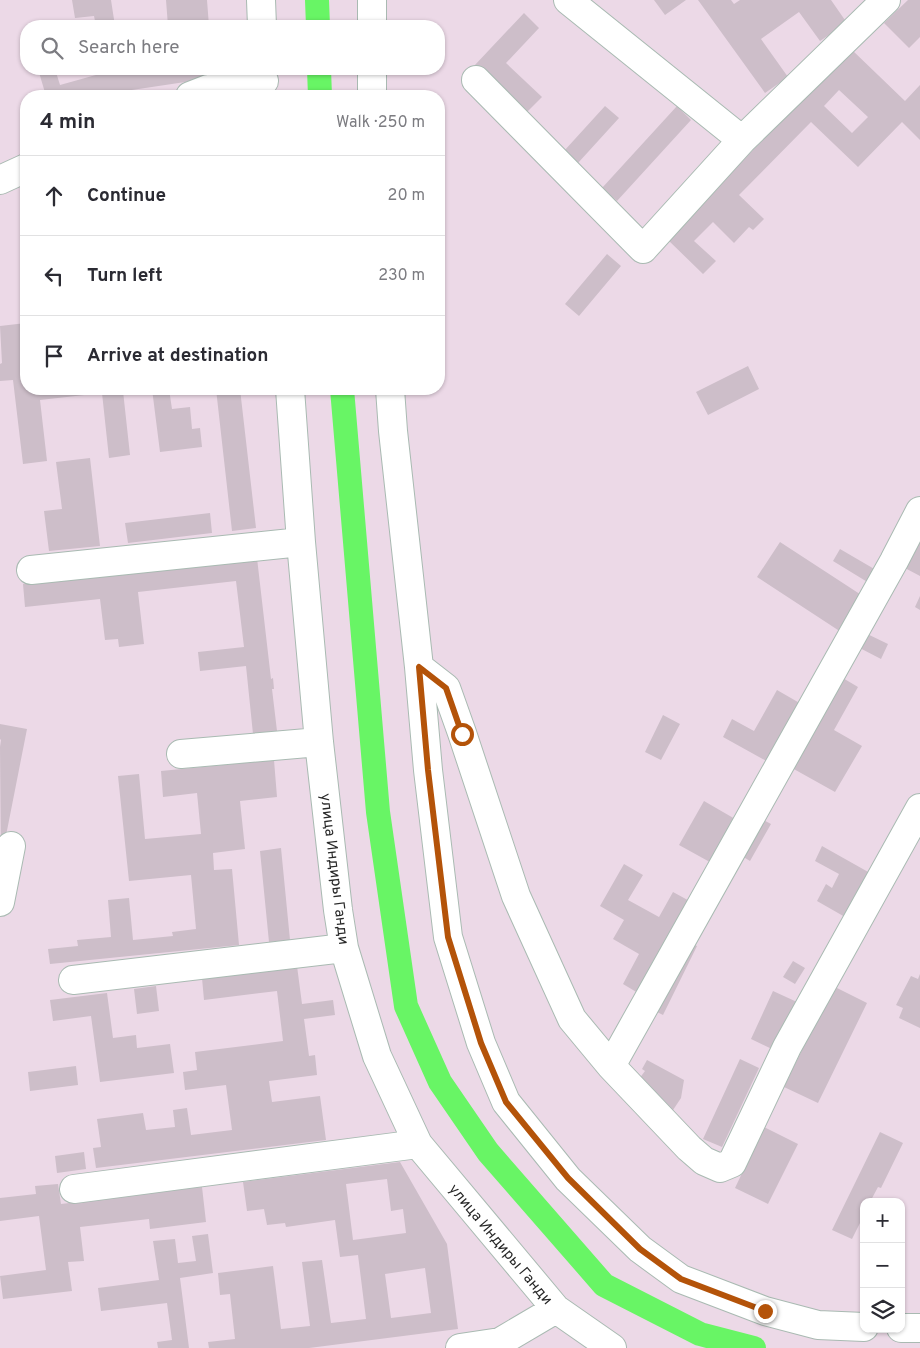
<!DOCTYPE html>
<meta charset="utf-8">
<style>
:root{--surface:#fff;--page:#f2f2f3;--text:#2b2b33;--muted:#7c7c81;--line:#e1e1e2}
body{margin:0;font-family:Overpass,sans-serif;background:var(--page);color:var(--text)}
.controls{position:absolute;right:15px;bottom:15px;display:grid;overflow:hidden;border-radius:10px;box-shadow:0 1px 4px #0004}
.controls button{width:45px;height:45px;display:grid;place-items:center;padding:0;border:0;border-bottom:1px solid var(--line);background:var(--surface);color:var(--text);font:25px sans-serif}
.stop{position:absolute;width:15px;height:15px;margin:-11px;border:4px solid #b45309;border-radius:50%;background:#fff}
.stop.end{background:#b45309;border-color:#fff;box-shadow:0 1px 5px #0008}
.list{margin:0;padding:0;list-style:none}
h2{display:flex;justify-content:space-between;align-items:center;height:65px;margin:0;padding:0 20px;font-size:21px}
h2 small{font-size:16px;font-weight:400;color:var(--muted)}
.list li{display:grid;grid-template-columns:32px 1fr auto;gap:15px;align-items:center;box-sizing:border-box;height:80px;padding:0 20px;border-top:1px solid var(--line)}
.list b{display:block;font-size:19px;white-space:nowrap}
.list em{font-size:16px;font-style:normal;color:var(--muted)}
.icon{flex:none;width:28px;height:28px;fill:none;stroke:currentColor;stroke-width:2;stroke-linecap:round;stroke-linejoin:round}
.map{position:relative;flex:none;width:920px;height:1348px;overflow:hidden}
.search{position:absolute;background:var(--surface);box-shadow:0 1px 4px #0004;left:20px;top:20px;width:425px;height:55px;display:flex;align-items:center;gap:12px;box-sizing:border-box;padding:0 18px;border-radius:20px;color:var(--muted);font-size:19px}
.panel{position:absolute;background:var(--surface);box-shadow:0 1px 4px #0004;left:20px;top:90px;width:425px;height:305px;border-radius:20px}
.map>svg:first-child{display:block}
.lines{fill:none;stroke-linecap:round;stroke-linejoin:round}
.canal{stroke:#68f565;stroke-width:24}
.building{fill:#cdbec9;fill-rule:evenodd}
.minor-casing{stroke:#a9bab2;stroke-width:30}
.minor{stroke:#fff;stroke-width:28}
.route{stroke:#b45309;stroke-width:6}
.labels{text-anchor:middle;stroke-width:5;stroke-linejoin:round;paint-order:stroke}
.street-label{font-size:15px;fill:#282828;stroke:#fff}
</style>
<div class="map">
<svg width="920" height="1348" viewBox="0 0 920 1348">
<rect width="100%" height="100%" fill="#ecd9e7"/>
<g class="lines">
<path class="canal" d="M317,0L318,26
M319,69L320,96
M342,389L378,812L406,1006L440,1082L488,1152L604,1285L700,1334L754,1348"/>
</g>
<path class="building" d="M72,0H111L115,26H96L94,16L75,18Z
M166,0H207L209,26H168Z
M654,0H686L665,15Z
M698,0H731L734,4L740,0H831L847,23L820,41L799,12L761,39L788,77L765,93Z
M908,0H920V37L909,48L884,23Z
M524,13L539,28L506,63L542,97L525,114L474,66Z
M851,49L905,101L920,85V140L902,122L858,167L811,122L739,195L764,219L753,230L749,227L734,243L713,222L694,241L716,261L703,274L667,239ZM839,90L868,117L852,133L824,106Z
M38,69H55L60,85L103,73L102,69H212V78L125,91L108,96H46Z
M605,106L619,118L578,163L564,151Z
M677,106L691,120L617,201L602,188Z
M607,254L621,266L579,316L565,304Z
M26,323V347L25,348L26,389H127L123,391L130,455L109,458L102,393L40,400L47,461L23,464L13,380L0,381V364L2,363L0,326Z
M748,366L759,389L708,415L696,392Z
M152,389H169L172,409L190,407L192,429L200,428L202,447L160,452Z
M216,389H240L256,528L232,531Z
M90,458L100,546L49,551L44,511L62,509L56,462Z
M210,513L212,533L128,543L125,523Z
M920,532V576L903,567Z
M780,542L869,600L841,632L757,577Z
M840,549L876,570L869,583L833,561Z
M257,558L271,679L273,678L274,689H272L277,731L253,734L246,666L200,671L198,652L244,647L236,581L138,592L144,644L119,647L118,639L105,640L100,599L25,607L23,584Z
M920,596V610L915,607Z
M859,630L888,644L881,659L852,644Z
M836,674L858,687L834,730L862,746L835,792L792,768Z
M777,690L803,705L770,763L723,737L732,719L754,731Z
M663,715L680,724L661,760L645,752Z
M0,724L27,729L1,861L0,747L1,740L0,739Z
M274,760L277,797L240,801L245,849L213,853L214,870L232,869L239,945L50,964L48,949L78,946L77,940L111,937L108,900L129,898L133,940L173,936L172,932L196,929L191,875L129,881L118,776L139,774L145,839L201,834L197,793L163,797L161,771Z
M704,801L742,823L717,866L679,845Z
M758,817L771,824L750,861L737,853Z
M822,846L870,873L845,917L817,901L826,884L832,888L839,874L815,861Z
M281,848L290,940L269,942L260,851Z
M624,864L643,875L628,900L659,917L673,892L695,904L643,996L623,984L639,954L613,939L624,920L600,906Z
M687,941L697,946L663,1015L651,1009Z
M793,961L805,968L795,984L783,977Z
M297,966L302,1004L333,1000L335,1015L304,1019L309,1056L315,1055L317,1075L269,1081L272,1102L320,1096L326,1140L96,1168L93,1148L101,1147L97,1119L143,1113L146,1130L175,1127L173,1110L187,1108L191,1135L232,1130L226,1085L185,1090L183,1072L197,1070L195,1052L283,1041L277,991L204,1000L202,978Z
M920,974V1028L899,1018L903,1008L896,1005L911,976L918,979Z
M156,986L159,1011L137,1014L134,989Z
M833,986L867,1003L818,1103L784,1087Z
M773,991L797,1002L774,1050L751,1039Z
M107,993L113,1038L136,1035L137,1048L170,1044L174,1073L100,1082L91,1016L53,1021L50,1000Z
M740,1059L759,1068L722,1147L703,1139Z
M647,1060L684,1080L681,1098L673,1110L639,1079L645,1071L642,1069Z
M76,1066L78,1085L30,1091L28,1072Z
M764,1127L798,1144L768,1204L735,1188Z
M880,1132L903,1143L881,1188L878,1187L870,1202H864V1215L852,1239L832,1230Z
M84,1152L86,1169L57,1173L55,1156Z
M400,1162L447,1244L458,1329L309,1348H209L208,1342L235,1339L230,1294L220,1295L218,1273L273,1266L281,1329L310,1326L302,1262L322,1260L331,1323L366,1319L358,1255L340,1257L335,1220L286,1227L285,1223L267,1225L264,1209L247,1211L243,1182ZM387,1179L391,1211L403,1209L406,1233L353,1240L346,1184ZM425,1268L431,1313L391,1318L385,1274Z
M58,1184L61,1204L202,1187L206,1222L150,1229L149,1219L80,1227L84,1261L68,1262L72,1291L3,1299L0,1276L46,1270L39,1216L0,1221V1198L36,1194L35,1186Z
M208,1234L213,1273L180,1278L189,1348H158L157,1342L172,1340L167,1303L101,1311L98,1288L159,1280L153,1241L175,1239L178,1263L196,1261L192,1236Z"/>
<g class="lines">
<g class="minor-casing">
<path id="minor" d="M261,0L262,26
M568,0L742,140L886,0
M372,26V0
M372,69V96
M476,80L643,249L742,140
M190,96L208,89L264,81
M0,180L26,168
M290,389L301,542L319,742L338,910L344,948L377,1056L418,1144L556,1309L612,1348
M390,389L393,431L419,667L428,770L448,937L481,1043L506,1102L568,1179L640,1249L681,1279L765,1311L818,1325L864,1327
M31,570L301,542
M419,667L446,688L462,733L516,896L572,1019L611,1066L689,1148L704,1161L720,1168L732,1163L787,1047L920,808
M181,754L319,742
M0,902L11,846
M73,980L344,948
M611,1066L894,561L920,511
M74,1189L418,1144
M901,1328H920
M460,1348L500,1342L556,1309"/>
</g>
<use href="#minor" class="minor"/>
</g>
<g class="lines">
<path class="route" d="M462,734L446,688L419,667L428,770L448,937L481,1043L506,1102L568,1178L640,1249L681,1279L765,1311"/>
</g>
<g class="labels">
<g class="street-label">
<text transform="translate(335 869) rotate(83)" y="5">улица Индиры Ганди</text>
<text transform="translate(501 1244) rotate(50)" y="5">улица Индиры Ганди</text>
</g>
</g>
</svg>
<div class="controls">
<button>+</button>
<button>−</button>
<button><svg class="icon" aria-label="layers" viewBox="0 0 24 24"><path d="M12 4l9 5-9 5-9-5zM3 14l9 5 9-5"/></svg></button>
</div>
<div class="stop" style="left:462px;top:734px"></div>
<div class="stop end" style="left:765px;top:1311px"></div>
<div class="search"><svg class="icon" aria-label="search" viewBox="0 0 24 24"><circle cx="10" cy="10" r="6"/><path d="M15 15l6 6"/></svg>Search here</div>
<section class="panel">
<h2>4 min<small>Walk · 250 m</small></h2>
<ul class="list">
<li><svg class="icon" aria-label="ahead" viewBox="0 0 24 24"><path d="M12 20V5M6 11l6-6 6 6"/></svg><div><b>Continue</b></div><em>20 m</em></li>
<li><svg class="icon" aria-label="left" viewBox="0 0 24 24"><path d="M17 20v-9H6M10 6l-5 5 5 5"/></svg><div><b>Turn left</b></div><em>230 m</em></li>
<li><svg class="icon" aria-label="arrive" viewBox="0 0 24 24"><path d="M6 21V4h12l-3 4 3 4H6"/></svg><div><b>Arrive at destination</b></div></li>
</ul>
</section>
</div>
